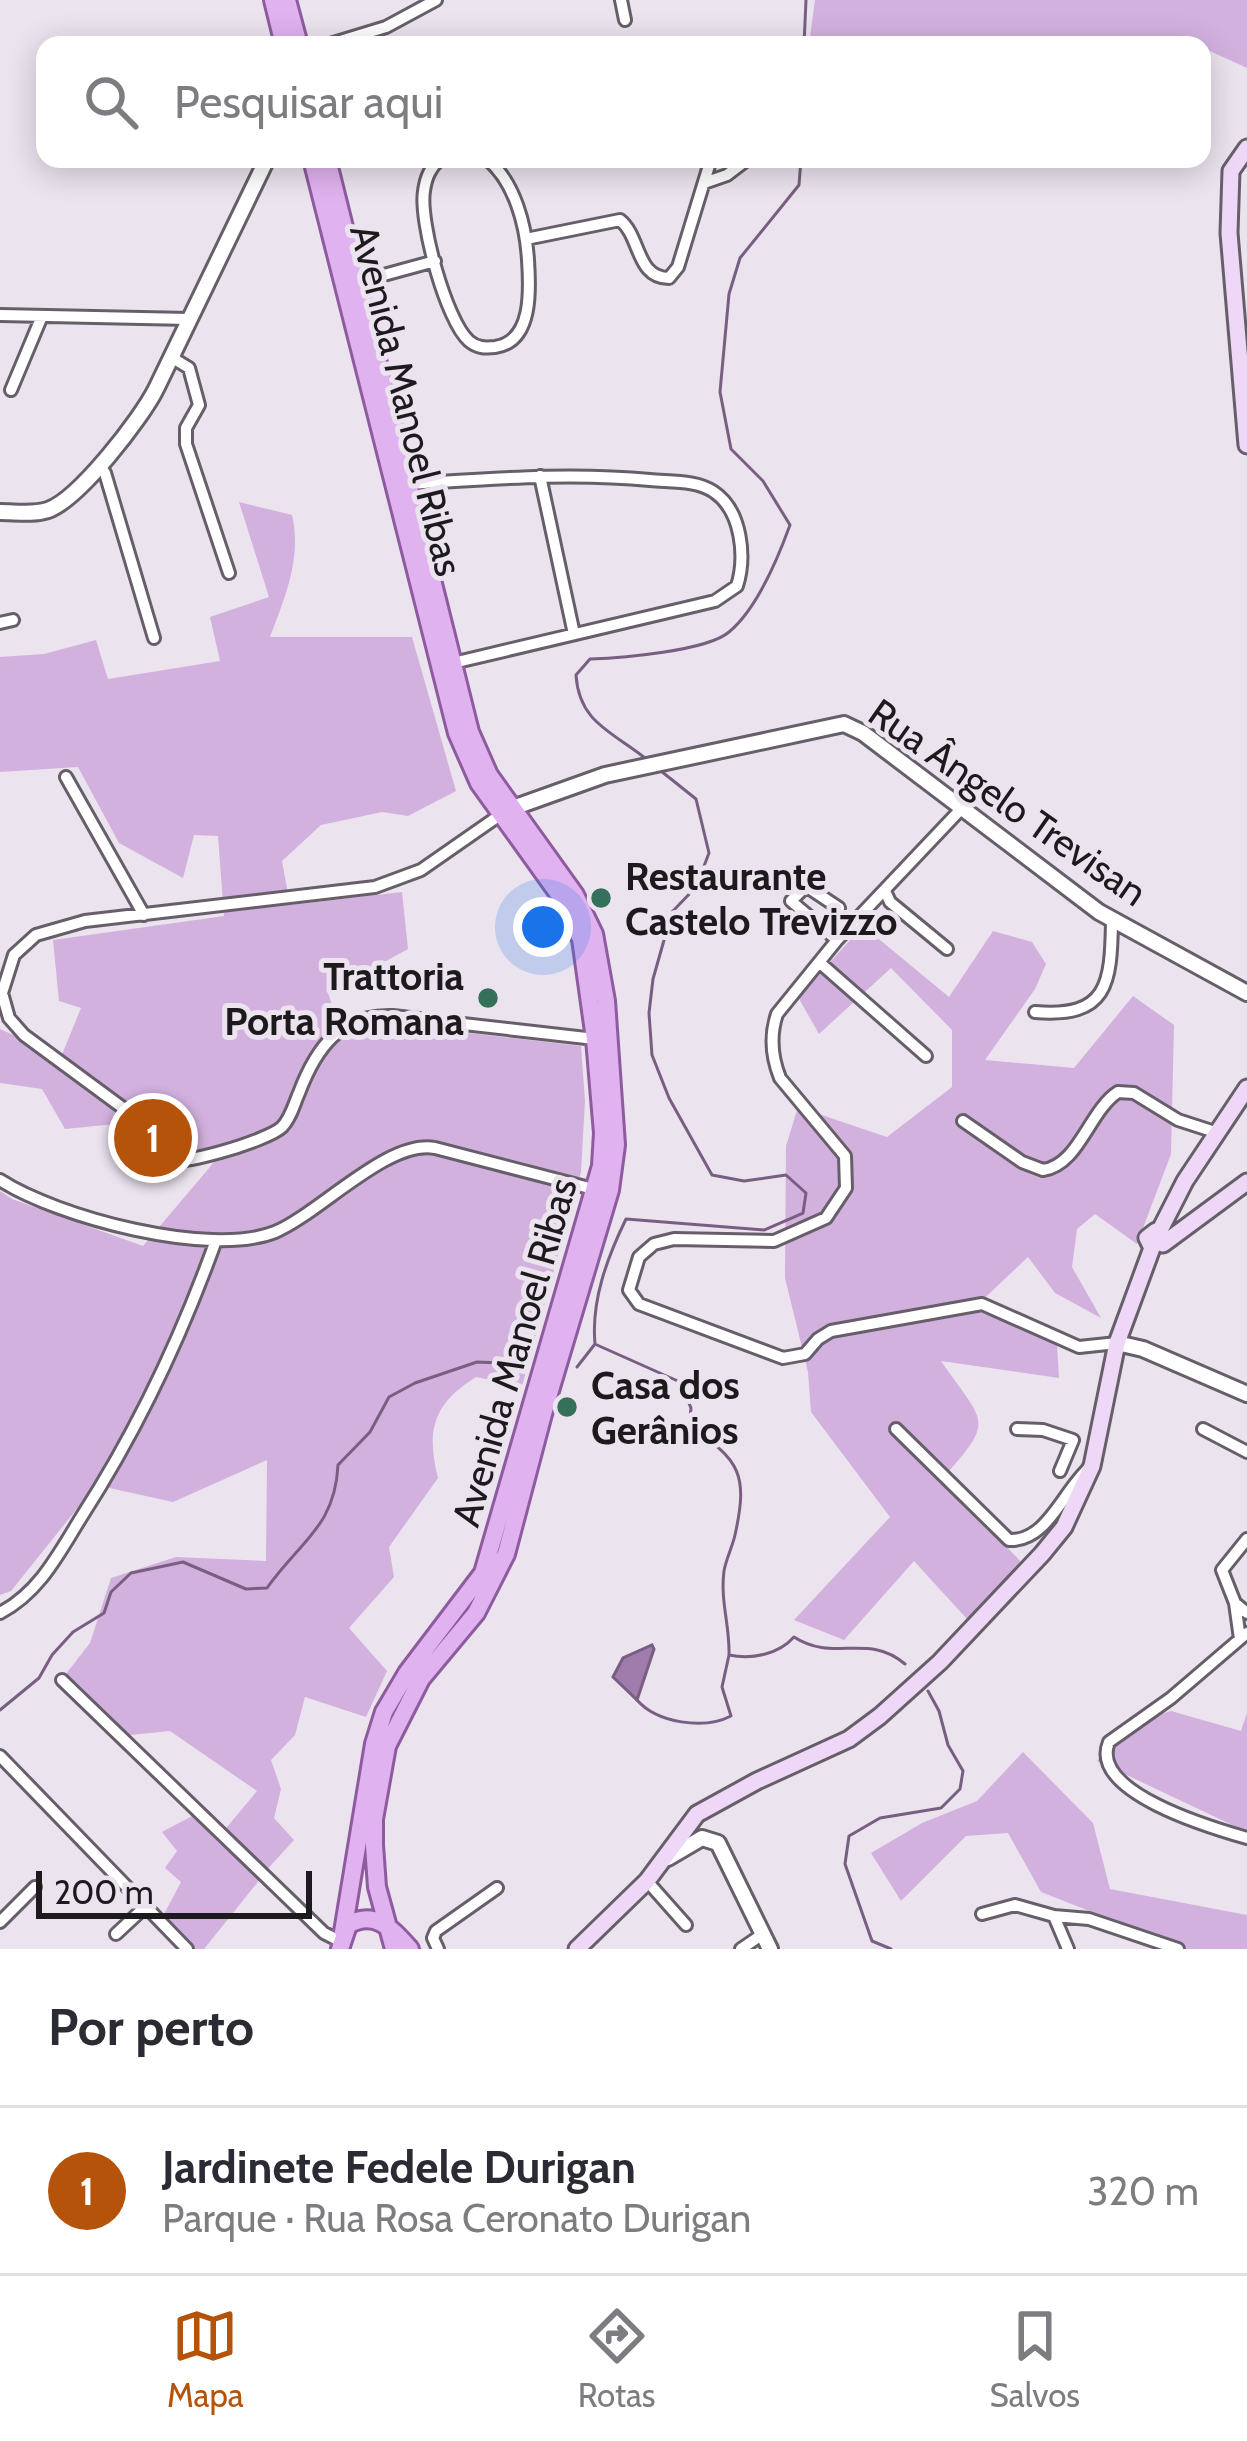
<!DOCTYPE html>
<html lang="pt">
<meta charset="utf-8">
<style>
:root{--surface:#fff;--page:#f2f2f3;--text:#2b2b33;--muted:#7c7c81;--line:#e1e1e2;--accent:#b45309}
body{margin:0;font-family:Cabin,sans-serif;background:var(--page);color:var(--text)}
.scale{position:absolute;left:36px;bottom:30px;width:276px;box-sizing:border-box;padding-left:12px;border:6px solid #1d1a1e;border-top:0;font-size:33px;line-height:42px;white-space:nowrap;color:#1d1a1e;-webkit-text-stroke:9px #ebe3ee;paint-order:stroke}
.you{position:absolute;left:543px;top:927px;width:42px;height:42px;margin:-30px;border:9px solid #fff;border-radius:50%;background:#1a73e8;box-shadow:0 0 0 18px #1a73e833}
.badge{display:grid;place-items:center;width:78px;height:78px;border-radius:50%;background:var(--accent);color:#fff;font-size:39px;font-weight:700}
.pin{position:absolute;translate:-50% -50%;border:6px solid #fff;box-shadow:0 3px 12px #0006}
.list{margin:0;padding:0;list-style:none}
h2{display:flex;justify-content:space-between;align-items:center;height:156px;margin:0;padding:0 48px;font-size:51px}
h2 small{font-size:39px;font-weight:400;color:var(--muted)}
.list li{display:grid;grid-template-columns:78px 1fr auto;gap:36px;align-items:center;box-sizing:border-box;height:168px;padding:0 48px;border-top:3px solid var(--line)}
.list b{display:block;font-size:45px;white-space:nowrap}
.list p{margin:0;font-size:39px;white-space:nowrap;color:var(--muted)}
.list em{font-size:39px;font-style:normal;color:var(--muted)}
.icon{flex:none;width:66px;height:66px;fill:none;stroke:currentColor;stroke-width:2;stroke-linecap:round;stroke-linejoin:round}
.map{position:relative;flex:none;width:1247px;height:1949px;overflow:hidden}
.search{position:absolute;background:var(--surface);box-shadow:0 6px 30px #0003;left:36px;right:36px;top:36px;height:132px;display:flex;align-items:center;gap:30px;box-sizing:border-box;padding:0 42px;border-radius:24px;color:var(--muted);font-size:45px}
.sheet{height:324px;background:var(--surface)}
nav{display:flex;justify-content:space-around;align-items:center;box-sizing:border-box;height:168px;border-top:3px solid var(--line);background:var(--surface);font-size:33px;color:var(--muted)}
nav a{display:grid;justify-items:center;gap:6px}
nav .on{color:var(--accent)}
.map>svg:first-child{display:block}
.green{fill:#d3b1df}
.water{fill:#9f7cac;stroke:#785f81;stroke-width:3}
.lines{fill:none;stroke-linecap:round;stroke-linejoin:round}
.stream{stroke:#785f81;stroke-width:3}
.minor-casing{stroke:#665f69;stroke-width:16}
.tertiary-casing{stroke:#665f69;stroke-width:20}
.secondary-casing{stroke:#665f69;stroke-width:21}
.primary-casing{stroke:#8e5b9f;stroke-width:22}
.minor{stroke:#fff;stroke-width:10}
.tertiary{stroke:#fff;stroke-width:14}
.secondary{stroke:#efd8f7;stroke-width:15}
.primary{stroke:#e0b2ef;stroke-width:16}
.poi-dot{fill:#35705a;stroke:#ebe3ee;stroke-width:4.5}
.labels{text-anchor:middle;stroke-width:10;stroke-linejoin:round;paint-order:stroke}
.street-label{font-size:39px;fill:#1d1a1e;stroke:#ebe3ee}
.poi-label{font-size:39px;font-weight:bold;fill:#1d1a1e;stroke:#ebe3ee;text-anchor:start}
</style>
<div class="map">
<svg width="1247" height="1949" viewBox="0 0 1247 1949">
<rect width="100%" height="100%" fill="#ebe3ee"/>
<path class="green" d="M815,0H1247V68L1188,41L1174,45H809Z
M239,502L292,515C302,558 285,597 270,637H412L456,791L408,816L382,812L321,825L282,861L290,905L402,892L408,949L328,993L341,1031L375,1022L581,1046L585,1101L581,1172L522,1386L476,1377C433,1404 426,1430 438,1478L389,1547L394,1577L349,1628L387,1671L366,1717L305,1697L295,1735L271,1760L281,1789L274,1818L294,1840L263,1874L222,1833L257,1791L170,1731L120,1736L62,1679L90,1643L111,1578L176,1557L266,1561L267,1460L173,1502L96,1485L11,1591L0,1595V1191L12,1199L143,1246L215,1161L146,1113L115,1124L65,1129L42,1089L0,1083V1029L61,1057L81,1008L59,1001L53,940L224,916L218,836L194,835L183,878L119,843L78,767L0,772V657L44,654L96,640L108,679L220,661L210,617L269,597Z
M863,926L949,997L993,931L1032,942L1046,964L1035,989L985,1060L1074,1068L1133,996L1174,1025L1171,1154L1137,1244L1095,1214L1077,1229L1072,1267L1101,1318L1055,1293L1028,1257L973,1309L1057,1344L1059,1378L941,1361C985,1425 996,1418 942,1479L1023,1564L967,1619L914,1561L844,1640L794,1620L890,1517L811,1412L808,1372L785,1278L786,1146L798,1107L887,1137L952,1087V1030L891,968L819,1034L798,997Z
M1171,1711L1241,1731L1247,1713V1832L1097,1761L1127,1724Z
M1023,1752L1093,1823L1110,1889L1247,1915V1949H1186L1041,1892L1008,1833L966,1836L901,1901L871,1853L922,1823L977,1801Z
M196,1814L261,1878L204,1949H193L163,1916L181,1882L165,1868L177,1851L162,1832Z"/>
<path class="water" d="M652,1645L654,1649L637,1700L613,1677L623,1658Z"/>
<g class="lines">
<path class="stream" d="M804,45L806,0
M645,758C611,731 579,722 576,675L590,659C621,658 707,651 729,632C757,609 778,558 790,525L763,481L731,449L720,392L729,294L740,258L799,185L801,159
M597,1345L680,1382L691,1408L689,1427C741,1459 748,1476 735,1535C732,1548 726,1559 724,1571C720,1601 730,1626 729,1655C752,1660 779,1654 794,1637C834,1663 868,1632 905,1664
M577,1367L595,1344C591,1301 607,1258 626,1219L764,1230L803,1213L806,1193L786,1175L744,1181L712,1175L669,1098L652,1055L649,1013L653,979L672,912L696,887L709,853L696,799L661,771
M637,1700C657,1723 704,1730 731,1716L722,1687L729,1655
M0,1710L39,1678L52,1655L73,1632L104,1613L111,1592L131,1573L183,1562L246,1589L267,1588C300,1541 335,1527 338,1465L370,1432L389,1397L415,1383L477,1362L525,1364
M891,1949L872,1941L845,1864L849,1836L880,1818L941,1808L960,1789L963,1771L948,1745L939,1711L928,1691"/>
<g class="minor-casing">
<path id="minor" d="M621,0L625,20
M327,45L386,27L436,0
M748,45H763
M440,159C430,168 426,177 424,191C419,221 446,321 469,341C477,348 485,348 495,347C533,342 530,289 528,260C526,226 515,182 487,159
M704,183L727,175L748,159
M526,239L620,220C641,237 636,278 669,278L678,267L711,159
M358,282L435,261
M0,315L189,319
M171,357L189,368L199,405L186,428V444L229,573
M11,390L42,316
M99,465L105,473L154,638
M540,476L574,634
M408,484C490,479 569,472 650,480C671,482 697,480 714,492C742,511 746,557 737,586L715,601L453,663
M0,623L13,620
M66,777L144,915
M962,808L837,940L777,1014C770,1035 772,1058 780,1078L845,1156L846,1188L826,1218L774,1241L674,1239L654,1244L639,1257L629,1290L639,1304L783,1358L805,1354L818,1339L831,1331L982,1304L1079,1347L1117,1343
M885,891L890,902L947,949
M837,940L791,901L806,886L839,908
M819,962L926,1056
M1035,1012C1108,1018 1111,984 1112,921
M132,1119C140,1130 146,1151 157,1159C173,1170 269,1140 282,1127C291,1118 294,1104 299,1093C316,1048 340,1014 393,1016L595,1039
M963,1121L1022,1162L1043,1170C1079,1165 1089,1111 1118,1092L1134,1093L1178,1120L1218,1133
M192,1159L24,1035L9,1018L2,993L14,955L36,935L85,921L375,887L421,870L500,815
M0,1180C57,1217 210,1258 275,1232C320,1213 388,1139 435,1148L597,1190
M896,1429L1009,1540C1047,1542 1063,1491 1089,1468
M1017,1429L1043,1430L1073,1440L1060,1471
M1203,1429L1247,1452
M1247,1539L1222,1570L1235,1603L1247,1613
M1235,1603L1240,1639
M0,1613C40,1592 59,1553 82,1516C138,1429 180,1340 215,1243
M1247,1633L1171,1698L1109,1742C1088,1792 1212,1828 1247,1838
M62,1680L324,1933L340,1941
M0,1756L187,1949
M647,1881L686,1925
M982,1914L1015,1905L1054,1916L1089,1919L1178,1949
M1054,1916L1068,1949
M0,1922L35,1887
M116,1934L145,1907
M438,1949L433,1938L436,1931L497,1888
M741,1949L763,1934"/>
</g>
<g class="tertiary-casing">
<path id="tertiary" d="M0,512C16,512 33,515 48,510C79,499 141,419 156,389L267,159
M507,810L605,775L844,724L863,733L1099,912L1247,993
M1117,1343L1143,1349L1247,1394
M668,1858L702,1838L718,1843L770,1949"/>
</g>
<g class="secondary-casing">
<path id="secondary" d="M1247,148L1231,171L1229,233L1247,445
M1159,1232L1185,1181L1247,1088
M1163,1244L1247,1182
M577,1949L647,1881L697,1814L757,1781L849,1739L880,1716L940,1662L1042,1554L1064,1527L1092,1466L1117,1343L1152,1248L1147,1238L1156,1231L1164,1241"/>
</g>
<g class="primary-casing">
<path id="primary" d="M273,0L284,45
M287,0L299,45
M312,159L457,733L479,783L558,893L581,939L595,1039L603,1133L601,1166L483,1573L407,1673L384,1712L374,1744L343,1932
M327,159L470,732L489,775L575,895L594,934L606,1001L616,1145L610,1190L543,1414L506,1554L476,1613L421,1679L387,1746L374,1819V1845L377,1887L394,1949
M340,1949L348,1925C375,1909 392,1929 410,1949"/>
</g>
<use href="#minor" class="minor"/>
<use href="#tertiary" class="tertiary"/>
<use href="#secondary" class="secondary"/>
<use href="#primary" class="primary"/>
</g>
<g class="poi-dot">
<circle cx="601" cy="898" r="12"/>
<circle cx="488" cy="998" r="12"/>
<circle cx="567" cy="1407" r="12"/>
</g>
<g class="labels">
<g class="street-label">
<text transform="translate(407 400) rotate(76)" y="14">Avenida Manoel Ribas</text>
<text transform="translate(1008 802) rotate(35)" y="14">Rua Ângelo Trevisan</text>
<text transform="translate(514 1352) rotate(-74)" y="14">Avenida Manoel Ribas</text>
</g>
<g class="poi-label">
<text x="625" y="890">Restaurante<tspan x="625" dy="45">Castelo Trevizzo</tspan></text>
<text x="464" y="990" text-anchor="end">Trattoria<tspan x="464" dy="45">Porta Romana</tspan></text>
<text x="591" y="1399">Casa dos<tspan x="591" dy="45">Gerânios</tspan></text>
</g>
</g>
</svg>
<div class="scale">200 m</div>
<div class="you"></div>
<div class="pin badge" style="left:153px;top:1138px">1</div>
<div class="search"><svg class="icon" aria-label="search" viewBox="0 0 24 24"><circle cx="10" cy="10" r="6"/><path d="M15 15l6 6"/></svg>Pesquisar aqui</div>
</div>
<section class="sheet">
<h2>Por perto<small></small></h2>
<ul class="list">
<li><span class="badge">1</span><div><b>Jardinete Fedele Durigan</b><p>Parque · Rua Rosa Ceronato Durigan</p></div><em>320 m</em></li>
</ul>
</section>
<nav>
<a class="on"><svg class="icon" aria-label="map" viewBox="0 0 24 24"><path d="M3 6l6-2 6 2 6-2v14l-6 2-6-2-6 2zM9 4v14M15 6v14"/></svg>Mapa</a>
<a><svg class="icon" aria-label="directions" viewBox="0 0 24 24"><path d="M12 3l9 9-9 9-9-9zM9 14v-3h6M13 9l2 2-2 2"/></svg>Rotas</a>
<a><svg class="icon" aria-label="saved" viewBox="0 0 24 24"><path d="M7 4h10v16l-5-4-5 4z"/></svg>Salvos</a>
</nav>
